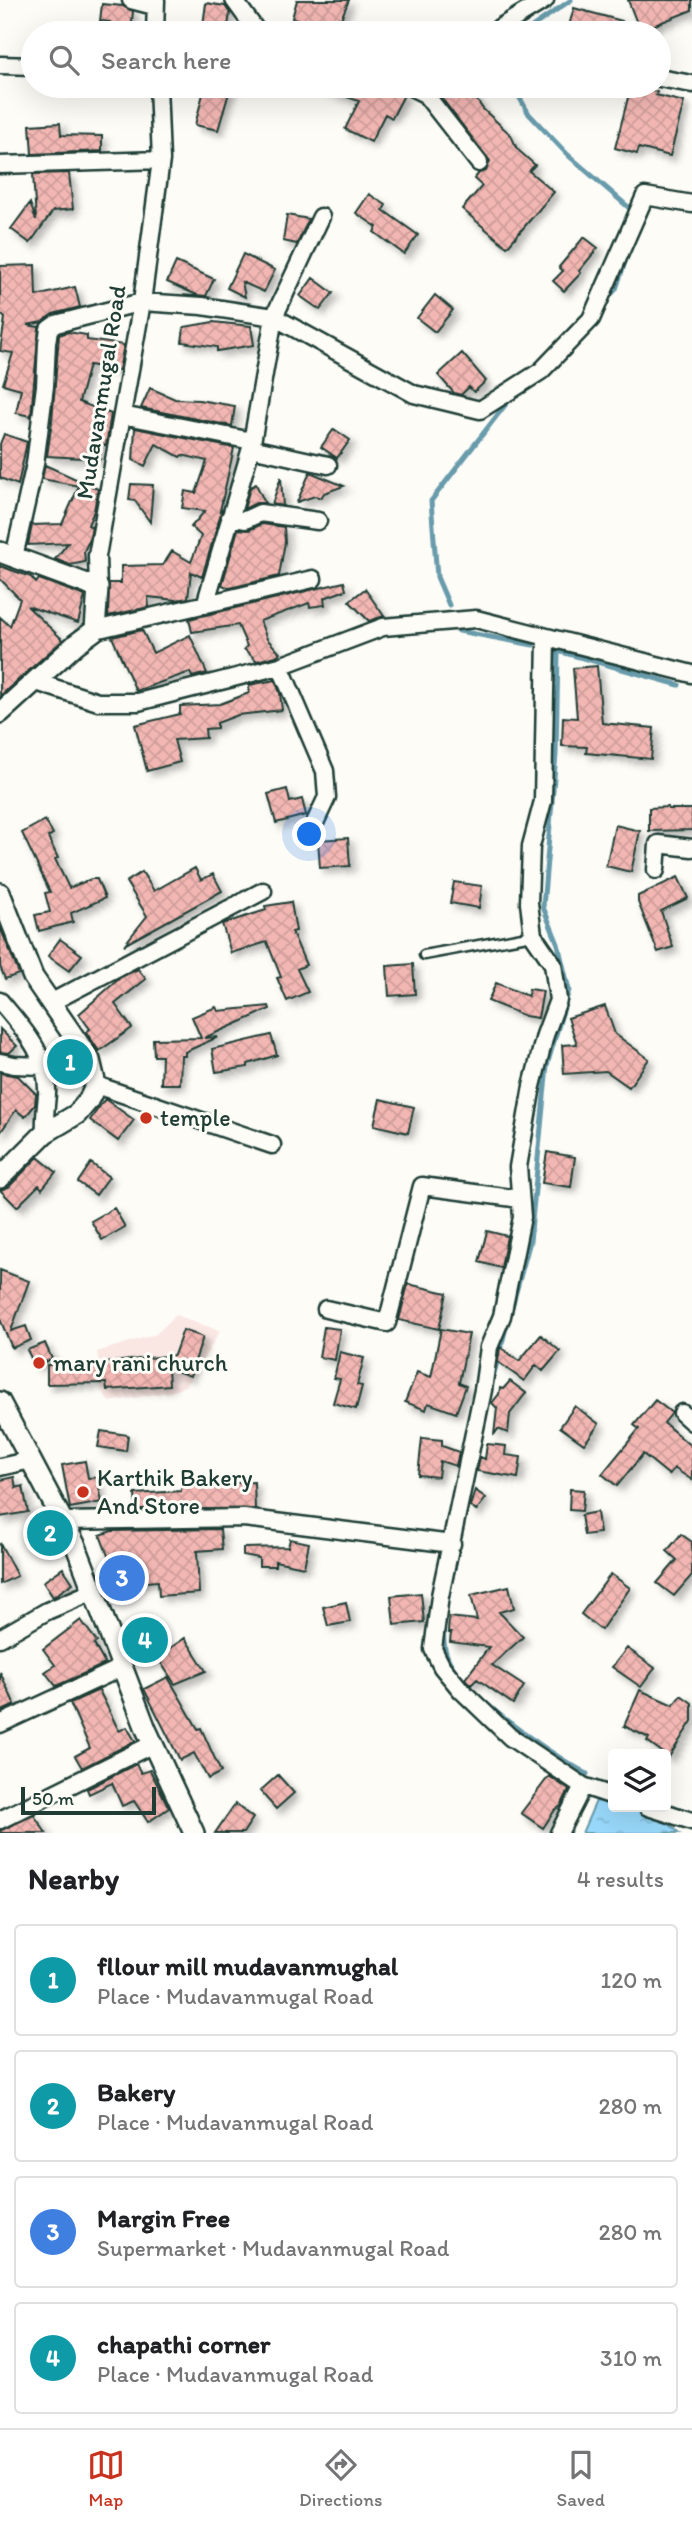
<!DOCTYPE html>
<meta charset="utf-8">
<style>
:root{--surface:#fff;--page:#f6f6f6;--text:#202124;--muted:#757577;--line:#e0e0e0;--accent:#c8321e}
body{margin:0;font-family:Itim,sans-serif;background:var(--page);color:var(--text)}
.controls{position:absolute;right:21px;bottom:21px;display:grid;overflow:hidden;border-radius:7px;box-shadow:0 7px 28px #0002}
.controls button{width:63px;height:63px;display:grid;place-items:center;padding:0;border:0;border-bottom:2px solid var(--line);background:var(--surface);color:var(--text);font:35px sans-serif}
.scale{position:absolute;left:21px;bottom:18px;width:135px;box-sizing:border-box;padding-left:7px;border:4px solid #1f3d34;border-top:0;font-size:19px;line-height:24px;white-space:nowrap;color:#1f3d34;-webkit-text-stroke:5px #fdfcf7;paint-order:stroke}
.you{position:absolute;left:310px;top:835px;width:24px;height:24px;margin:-18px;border:5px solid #fff;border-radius:50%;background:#1a73e8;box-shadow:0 0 0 10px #1a73e833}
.badge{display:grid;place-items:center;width:46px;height:46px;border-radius:50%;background:var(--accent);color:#fff;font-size:23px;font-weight:700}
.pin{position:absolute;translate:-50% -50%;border:4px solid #fff;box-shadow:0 2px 7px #0006}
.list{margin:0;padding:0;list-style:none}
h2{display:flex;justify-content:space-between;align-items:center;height:91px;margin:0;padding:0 28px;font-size:30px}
h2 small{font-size:23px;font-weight:400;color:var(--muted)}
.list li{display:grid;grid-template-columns:46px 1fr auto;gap:21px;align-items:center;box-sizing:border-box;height:112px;margin:0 14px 14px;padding:0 14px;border:2px solid var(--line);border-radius:7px}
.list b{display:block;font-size:26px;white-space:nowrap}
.list p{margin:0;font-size:23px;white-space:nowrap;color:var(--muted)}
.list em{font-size:23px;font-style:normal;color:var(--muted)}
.icon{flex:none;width:38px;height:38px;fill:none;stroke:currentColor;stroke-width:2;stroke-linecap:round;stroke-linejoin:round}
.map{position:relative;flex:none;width:692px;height:1833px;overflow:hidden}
.search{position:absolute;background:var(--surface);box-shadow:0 7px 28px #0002;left:21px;right:21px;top:21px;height:77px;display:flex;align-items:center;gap:18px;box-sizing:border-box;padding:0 24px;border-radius:38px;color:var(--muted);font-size:26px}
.sheet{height:595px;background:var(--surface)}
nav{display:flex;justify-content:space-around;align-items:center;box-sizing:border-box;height:98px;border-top:2px solid var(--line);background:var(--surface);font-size:19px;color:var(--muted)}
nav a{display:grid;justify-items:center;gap:4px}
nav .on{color:var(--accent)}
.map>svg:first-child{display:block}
.built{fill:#fae7e3}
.water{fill:url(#water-ripples);stroke:#689bab;stroke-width:2}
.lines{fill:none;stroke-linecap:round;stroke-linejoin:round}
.stream{stroke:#689bab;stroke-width:5}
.building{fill:url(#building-cross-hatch);stroke:#1f3d34;stroke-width:2;filter:url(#shadow)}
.service-casing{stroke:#1f3d34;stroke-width:13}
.minor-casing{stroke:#1f3d34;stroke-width:21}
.tertiary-casing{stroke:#1f3d34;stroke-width:24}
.service{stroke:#fdfcf7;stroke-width:8}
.minor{stroke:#fdfcf7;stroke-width:16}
.tertiary{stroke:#fdfcf7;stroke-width:19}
.poi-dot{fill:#c8321e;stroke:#fdfcf7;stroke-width:2.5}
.labels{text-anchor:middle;stroke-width:6;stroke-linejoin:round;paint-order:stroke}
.street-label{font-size:24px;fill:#1f3d34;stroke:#fdfcf7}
.poi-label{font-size:24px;fill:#1f3d34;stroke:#fdfcf7;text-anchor:start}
</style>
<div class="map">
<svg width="692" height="1833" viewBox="0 0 692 1833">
<defs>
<pattern id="water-ripples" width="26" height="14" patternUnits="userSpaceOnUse" patternTransform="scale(1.75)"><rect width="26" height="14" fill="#99d9fb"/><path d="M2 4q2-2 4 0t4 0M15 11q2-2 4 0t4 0" fill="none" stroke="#83bbd8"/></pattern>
<pattern id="building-cross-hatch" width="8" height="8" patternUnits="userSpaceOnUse" patternTransform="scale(1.75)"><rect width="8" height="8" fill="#f3b7b3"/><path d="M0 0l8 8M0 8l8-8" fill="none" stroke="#d09e9b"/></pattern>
<filter id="shadow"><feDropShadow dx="5" dy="5" stdDeviation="3.5" flood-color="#0004"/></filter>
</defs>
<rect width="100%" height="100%" fill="#fdfcf7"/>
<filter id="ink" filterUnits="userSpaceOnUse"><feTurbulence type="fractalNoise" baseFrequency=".0143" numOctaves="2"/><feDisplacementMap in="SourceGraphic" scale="14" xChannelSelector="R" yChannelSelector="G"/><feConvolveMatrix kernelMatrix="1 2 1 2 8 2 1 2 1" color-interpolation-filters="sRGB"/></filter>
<g filter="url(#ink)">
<path class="built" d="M176,1315L220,1331L195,1373L185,1386L174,1391L109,1402L101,1389L97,1352L156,1334Z"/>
<path class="water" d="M596,1801L613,1802V1807C638,1807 662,1815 679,1833H582Z"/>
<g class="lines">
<path class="stream" d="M523,33L571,0
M513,86L529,114L568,155L634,212
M606,300L616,289L627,256
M449,605L437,577L431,501L509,400
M459,631L533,645
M511,1310L530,1241L547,1065L569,990L558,944L543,907L556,754L558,651L679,685
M492,1381L508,1320
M459,1542C455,1573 437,1622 446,1653C458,1693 550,1753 587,1774"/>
</g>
<path class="building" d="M297,0H349L335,33H313L317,25L292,18Z
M628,0H692V10L640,31Z
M206,3L225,6L230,13L227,33H202Z
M102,4L123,6L133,11L131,33H108L110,22L100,21Z
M574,8L622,21L619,33H567Z
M205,86H231L218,130L195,125Z
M321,86H391L404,95L392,118L385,114L371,142L345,129L359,101L321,88Z
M442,86H467L483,109L511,135L517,149L535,165L529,171L554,192L507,247L462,209L482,186L474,179L479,173L486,171L490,161L436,91Z
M631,86L657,92L656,95L684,102L670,156L639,148L637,154L615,148Z
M60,123L61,135L102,136V151L32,154L30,125Z
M69,173L73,209L53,211L30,243L11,229L30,203L36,220L33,174Z
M369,194L386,205L383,210L418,235L404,254L374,232L377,227L356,213Z
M287,215L309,219L297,244L283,241Z
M584,237L598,248L579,271L581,273L564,291L553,281L563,271L559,267Z
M243,254L275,270L264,292L242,282L245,297L227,288Z
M176,262L214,279L206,296L197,295L167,282Z
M35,265L36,296L75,287L80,307L53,314L42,322L27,325L39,327L31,416L16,413L21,389L3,384L13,353L0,351L5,318L0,313V266Z
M313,278L333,293L320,310L300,296Z
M435,295L453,310L435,332L417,318Z
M213,322L251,326L254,345L217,351V347L182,342L184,327Z
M68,332L87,335V340L124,345L119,370L89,365L79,402L111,414L106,446L100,444V459L47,456L52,421L59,335Z
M462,353L486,381L474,392L469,387L461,395L454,393L438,375Z
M150,388L175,399L199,400L235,406L232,426L141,408Z
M135,428L234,448L220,511L222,510L202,577L191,572L188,598L176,600L148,597L149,607L108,616L109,583H121V566L163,565L172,551L191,562L201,536L191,527L205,511L182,508L185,491L196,493L207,461L182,455L180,457L156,444L145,466L133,460Z
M334,429L350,440L337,458L321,447Z
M4,434L27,442L18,485L0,478V444Z
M45,465L98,489L94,511L88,525L92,527L89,541L84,551L85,562L70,565L55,559L68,543L28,545L32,525L62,524L79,486L42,479Z
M310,472L344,486L324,493L321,498L315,496L297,502Z
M281,477L283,506L272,504Z
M131,484L153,485L150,522L135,501L129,500Z
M256,484L265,503H256L244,509L250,488Z
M262,524L284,527L285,542L279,576L230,588L222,585L238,529L249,530Z
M0,566L31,577L36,583L39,579L85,596L78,623L27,606L63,640L0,696V617L10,626L20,599L0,579Z
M344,582L346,590L324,598L325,605L310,607L309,603L260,621L267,639L280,653L276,656L257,661L244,649L247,646L238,625L192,632L189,619Z
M365,589L384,616L369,621L349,601Z
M142,630L153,653L190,635L207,673L192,677L190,672L136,691L112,637Z
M597,666L602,723L654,728L651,759L586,753L587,747L562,746L563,717L577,718L573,668Z
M275,680L280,693L282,710L238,715L217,723V728L205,729L206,738L174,740L180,762L147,771L135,725L180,714V706L220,704L249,693V685Z
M287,789L290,802L302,799L306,815L276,823L268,794Z
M668,807V809H692V830L649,831V808Z
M45,820L53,834L48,837L58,858L55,859L69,888L91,879H97L105,898L71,913L73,922L39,931L35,915L50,912L45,893L50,892L22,833Z
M615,825L640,831L631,872L606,866Z
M348,838L350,866L320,868L318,840Z
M195,868L201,880L213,874L222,891L124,945L147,916L126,882L142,872L154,891Z
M678,877L688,898L661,911L673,947L658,952L638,902V896Z
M454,882L482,886L479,908L450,903Z
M291,902L296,931L292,932L306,965L297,969L308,992L287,1001L277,978L281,977L267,942L231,953L222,924L266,910L265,906Z
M0,927L19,974L5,979L0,967Z
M60,939L82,955L69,971L48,956Z
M413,964L415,994L389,996L387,966Z
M138,969L146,979L115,1004L132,1028L99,1051L86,1032L90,1029L79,1014L121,977Z
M496,983L528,996L529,989L543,991L538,1018L525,1016L488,1001Z
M269,1006L270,1009L204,1038L218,1037L185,1052V1056H181L180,1084H161L162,1056H154L153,1039L201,1038L192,1017L216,1007L218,1011Z
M605,1006L615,1034L649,1059L629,1087L606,1071L564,1074L562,1045L577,1044L568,1018Z
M0,1029L17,1046L9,1053L0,1052Z
M271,1035L277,1055L248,1064V1067L216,1072L212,1049Z
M67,1049L79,1065L81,1073L70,1079L60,1067L57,1058Z
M0,1073L18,1076L36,1094L35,1105L25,1117L16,1110L0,1133Z
M105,1099L134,1120L118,1141L90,1120Z
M380,1099L414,1107L408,1133L374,1125Z
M547,1152L575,1157L571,1187L542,1183Z
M38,1157L56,1172L42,1189L39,1185L17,1207L0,1190L9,1187Z
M91,1163L109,1177L96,1195L78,1182Z
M114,1208L125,1227L102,1240L91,1221Z
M487,1231L507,1236L501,1268L479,1262Z
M0,1270L29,1281L11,1331L26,1326L31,1340L12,1348L0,1319Z
M408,1284L447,1293L439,1329L399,1320Z
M324,1327L340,1329L335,1360L319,1357Z
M441,1329L469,1334L459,1383L466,1386L456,1413L428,1403L426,1410L405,1402L417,1372L431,1377Z
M183,1330L203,1337L190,1376L168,1368L169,1385L107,1390L106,1383L47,1384V1365L105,1363L174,1355Z
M541,1335L560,1351L543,1371L536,1365L524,1381L498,1362L500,1347L519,1361Z
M45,1343L52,1359L35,1366L27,1350Z
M340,1352L364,1358L357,1385L362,1386L356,1409L333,1403L340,1379L334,1378Z
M510,1381L526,1393L510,1414L508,1433L498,1429L494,1435L497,1408L492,1403L499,1394L500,1388L503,1389Z
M655,1400L672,1413L664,1423L692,1447V1480L674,1468L669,1475L643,1454L617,1486L602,1474L639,1429L634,1425Z
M575,1406L599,1424L584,1444L560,1427Z
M101,1431L128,1435L126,1451L98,1447Z
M422,1438L442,1440V1446L459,1452L456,1466L440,1461L438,1477L418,1475Z
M487,1444L506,1446L505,1455L521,1457L518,1478L477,1471L480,1457L485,1459Z
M85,1461L88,1478L97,1477L102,1502L70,1508L62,1465Z
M14,1477L16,1488L23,1486L28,1512L0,1517V1480Z
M182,1481L213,1484L254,1482L255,1509H136L135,1494L181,1491Z
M570,1489L584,1490L582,1511L569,1510Z
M475,1490L486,1498L476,1511L470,1506Z
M597,1512L600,1533L584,1535L581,1515Z
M49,1522L60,1542L62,1548L45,1539L40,1525Z
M220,1529L222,1549L197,1551L199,1593L159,1596L158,1581L119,1584L100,1535L112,1531Z
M681,1534L692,1542V1575L674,1596L657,1583L677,1560L667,1551Z
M290,1539L309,1543L304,1567L275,1561V1566H259V1558L243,1555V1548L288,1547Z
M0,1543L17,1576L0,1584Z
M63,1568L73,1583L53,1597L43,1582Z
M611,1574L630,1588L601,1630L581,1614Z
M509,1586L514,1608L499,1612L523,1637L492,1665L524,1686L513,1704L477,1679L471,1685L465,1679L489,1647L450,1642L451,1633H448L449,1617L477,1620L471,1595Z
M421,1593L424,1622L394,1625L391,1596Z
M346,1602L350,1622L328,1626L323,1607Z
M81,1620L97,1642L94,1644L105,1664L56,1686L45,1672L55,1665L43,1649Z
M142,1629L152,1636L161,1649L142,1652L131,1635Z
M185,1638L206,1671L175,1684L157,1657Z
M627,1648L655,1668L641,1687L612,1667Z
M0,1672L15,1705L0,1712Z
M168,1677L198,1729L201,1728L221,1772L208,1779L194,1753L180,1760L144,1689Z
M99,1690L119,1731L127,1727L135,1741L82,1768L75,1756L90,1748L70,1703Z
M640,1690L673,1705L681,1695L692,1703V1721L669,1757L647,1741L649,1738L624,1726Z
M136,1764L141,1773L150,1770L169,1808L148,1822L134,1801L122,1806L112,1783L89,1794L87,1789Z
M278,1775L294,1793L276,1809L260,1791Z
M549,1776L569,1790L561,1806L555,1810L543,1828L521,1813Z
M235,1804L253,1818L243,1833H215Z
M34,1815L46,1833H0L1,1830Z"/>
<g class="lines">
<g class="service-casing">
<path id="service" d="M424,955L533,935"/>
</g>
<g class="minor-casing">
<path id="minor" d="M131,0L154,6
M234,0L258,33
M499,28L545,0
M155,33L156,0
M0,65L33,66
M659,78L692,84
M409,86L425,94L479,163
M0,165L161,160
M122,415L252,441
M251,448L328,465
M230,517L245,520L260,513L318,521
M14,557L35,464L45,386L47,343L49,329L56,324L142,302L202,306L274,317L414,394L480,410L541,371L591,319L645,196L692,204
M98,588L97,556L142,302L161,160L158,86
M205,605L251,448L274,317L321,217
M95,630L313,579
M546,637L543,801L531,846L529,903L533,935L553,964L558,1000L545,1035L532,1086L518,1167L522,1217L502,1316L489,1347L483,1390L440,1596L433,1649L442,1667L461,1690L510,1737L583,1786L559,1833
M280,666L325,771L327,797L312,829
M36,682L98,702H138L280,666L383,627L476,619L692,674
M656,870L658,844L692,848
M0,1001C23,1029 49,1055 47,1094C46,1107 44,1119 45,1133
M50,1003L263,891
M0,1062L14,1065L44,1066
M96,1085L272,1145
M326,1309L387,1323L422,1186L520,1199
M682,1413L692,1422
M0,1467L31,1460
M63,1521L244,1518L452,1544
M0,1638L47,1611L94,1591
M0,1724L123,1667
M583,1786L613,1796
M648,1807L692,1821
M0,1820L153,1744"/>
</g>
<g class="tertiary-casing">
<path id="tertiary" d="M0,552L98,588L95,630L76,644L0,713
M0,893L33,977L90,1060L96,1085L88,1101L77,1114L45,1133L0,1178
M0,1402L76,1546L146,1729L194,1833"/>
</g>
<use href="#service" class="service"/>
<use href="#minor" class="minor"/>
<use href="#tertiary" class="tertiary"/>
</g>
</g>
<g class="poi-dot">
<circle cx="146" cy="1118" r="7"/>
<circle cx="39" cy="1363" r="7"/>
<circle cx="83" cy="1492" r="7"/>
</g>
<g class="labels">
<g class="street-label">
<text transform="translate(101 392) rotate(-81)" y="8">Mudavanmugal Road</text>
</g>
<g class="poi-label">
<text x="160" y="1126">temple</text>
<text x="53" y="1371">mary rani church</text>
<text x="97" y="1486">Karthik Bakery<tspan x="97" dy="28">And Store</tspan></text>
</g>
</g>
</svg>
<div class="controls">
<button><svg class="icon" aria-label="layers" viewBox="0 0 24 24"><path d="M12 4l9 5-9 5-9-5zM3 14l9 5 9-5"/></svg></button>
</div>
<div class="scale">50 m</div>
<div class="you"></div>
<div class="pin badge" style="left:70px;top:1062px;background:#0f9aa8">1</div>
<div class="pin badge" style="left:50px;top:1533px;background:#0f9aa8">2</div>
<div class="pin badge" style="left:122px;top:1578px;background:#3f7fe0">3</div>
<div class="pin badge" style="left:145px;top:1640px;background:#0f9aa8">4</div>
<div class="search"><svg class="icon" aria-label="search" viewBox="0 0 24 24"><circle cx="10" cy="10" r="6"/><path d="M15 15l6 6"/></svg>Search here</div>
</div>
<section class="sheet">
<h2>Nearby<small>4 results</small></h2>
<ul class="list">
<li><span class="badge" style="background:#0f9aa8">1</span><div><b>fllour mill mudavanmughal</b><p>Place · Mudavanmugal Road</p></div><em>120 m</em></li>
<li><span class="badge" style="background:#0f9aa8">2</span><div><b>Bakery</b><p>Place · Mudavanmugal Road</p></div><em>280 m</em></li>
<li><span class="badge" style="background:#3f7fe0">3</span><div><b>Margin Free</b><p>Supermarket · Mudavanmugal Road</p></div><em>280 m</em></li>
<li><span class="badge" style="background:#0f9aa8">4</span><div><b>chapathi corner</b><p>Place · Mudavanmugal Road</p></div><em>310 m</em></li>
</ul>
</section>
<nav>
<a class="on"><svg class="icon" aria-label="map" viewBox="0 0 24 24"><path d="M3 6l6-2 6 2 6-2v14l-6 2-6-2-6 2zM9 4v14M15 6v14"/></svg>Map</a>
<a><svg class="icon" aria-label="directions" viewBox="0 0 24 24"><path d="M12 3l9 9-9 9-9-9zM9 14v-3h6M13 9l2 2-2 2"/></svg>Directions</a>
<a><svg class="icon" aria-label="saved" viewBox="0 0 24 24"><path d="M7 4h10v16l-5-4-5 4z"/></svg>Saved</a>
</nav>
